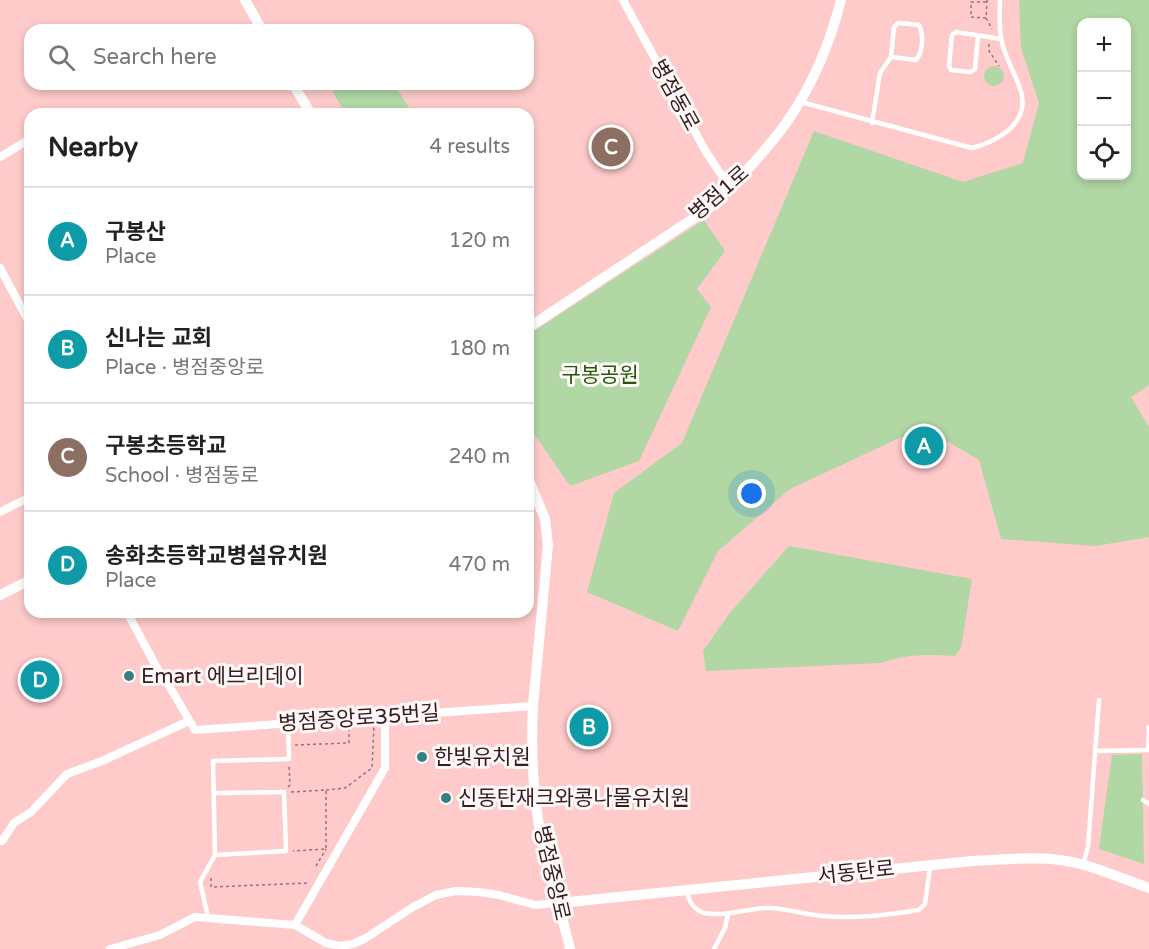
<!DOCTYPE html>
<meta charset="utf-8">
<style>
:root{--surface:#fff;--page:#f6f6f6;--text:#222;--muted:#767676;--line:#e0e0e0;--accent:#378082}
body{margin:0;font-family:"Varela Round","Noto Sans KR",sans-serif;background:var(--page);color:var(--text)}
.controls{position:absolute;right:18px;top:18px;display:grid;overflow:hidden;border-radius:12px;box-shadow:0 3px 9px #0003}
.controls button{width:54px;height:54px;display:grid;place-items:center;padding:0;border:0;border-bottom:2px solid var(--line);background:var(--surface);color:var(--text);font:30px sans-serif}
.you{position:absolute;left:752px;top:494px;width:21px;height:21px;margin:-15px;border:4px solid #fff;border-radius:50%;background:#1a73e8;box-shadow:0 0 0 9px #1a73e833}
.badge{display:grid;place-items:center;width:39px;height:39px;border-radius:50%;background:var(--accent);color:#fff;font-size:20px;font-weight:700}
.pin{position:absolute;translate:-50% -50%;border:3px solid #fff;box-shadow:0 2px 6px #0006}
.list{margin:0;padding:0;list-style:none}
h2{display:flex;justify-content:space-between;align-items:center;height:78px;margin:0;padding:0 24px;font-size:26px}
h2 small{font-size:20px;font-weight:400;color:var(--muted)}
.list li{display:grid;grid-template-columns:39px 1fr auto;gap:18px;align-items:center;box-sizing:border-box;height:108px;padding:0 24px;border-top:2px solid var(--line)}
.list b{display:block;font-size:22px;white-space:nowrap}
.list p{margin:0;font-size:20px;white-space:nowrap;color:var(--muted)}
.list em{font-size:20px;font-style:normal;color:var(--muted)}
.icon{flex:none;width:33px;height:33px;fill:none;stroke:currentColor;stroke-width:2;stroke-linecap:round;stroke-linejoin:round}
.map{position:relative;flex:none;width:1149px;height:949px;overflow:hidden}
.search{position:absolute;background:var(--surface);box-shadow:0 3px 9px #0003;left:24px;top:24px;width:510px;height:66px;display:flex;align-items:center;gap:15px;box-sizing:border-box;padding:0 21px;border-radius:18px;color:var(--muted);font-size:22px}
.panel{position:absolute;background:var(--surface);box-shadow:0 3px 9px #0003;left:24px;top:108px;width:510px;height:510px;border-radius:18px}
.map>svg:first-child{display:block}
.green{fill:#b0d7a4;fill-rule:evenodd}
.lines{fill:none;stroke-linecap:round;stroke-linejoin:round}
.path{stroke:#997373;stroke-width:1.5;stroke-dasharray:3 3;stroke-linecap:butt}
.service{stroke:#fff;stroke-width:4.5}
.minor{stroke:#fff;stroke-width:8}
.tertiary{stroke:#fff;stroke-width:10}
.poi-dot{fill:#378082;stroke:#fff8f8;stroke-width:2}
.labels{text-anchor:middle;stroke-width:6;stroke-linejoin:round;paint-order:stroke}
.street-label{font-size:21px;fill:#351d1e;stroke:#fff8f8}
.park-label{font-size:21px;fill:#225907;stroke:#fff8f8}
.poi-label{font-size:21px;fill:#351d1e;stroke:#fff8f8;text-anchor:start}
</style>
<div class="map">
<svg width="1149" height="949" viewBox="0 0 1149 949">
<rect width="100%" height="100%" fill="#fecaca"/>
<path class="green" d="M1019,0H1149V385L1131,397L1149,427V537L1095,546L1001,539L979,460L923,427L790,489L718,551L678,631L587,592L614,493L682,443L814,131L963,182L1023,163L1039,103L1021,48ZM1082,22H1126V176H1082Z
M984 76a10 10 0 1 1 20 0a10 10 0 1 1-20 0Z
M328,84H394L413,114H346Z
M704,220L725,251L697,289L711,307L639,461L570,486L528,425V335Z
M789,546L972,579L961,648L955,656C929,654 905,654 880,663L706,671L703,651L729,614Z
M1142,754L1144,864L1099,849L1112,755Z"/>
<g class="lines">
<path class="path" d="M987,0L986,18L992,29
M986,18L971,17V2H987
M989,44V51L999,66
M295,745L349,743V729
M288,787L290,785L289,766
M326,790L345,788L372,768L374,726
M291,792L326,790V849L293,851
M316,866L326,849
M211,878V887L308,883"/>
<path class="service" d="M978,36L975,69L971,72L951,70L949,66L952,35L956,32L1001,39
M801,102L972,148C995,142 1027,126 1022,96C1018,76 1004,58 1001,38C999,26 1000,12 1000,0
M872,123L880,73L891,57L894,27L898,23L919,25C924,34 923,52 916,60L891,57
M1148,750L1149,727
M1096,751L1149,750
M214,793L284,792L286,851L215,855
M1143,800L1149,804
M1083,865L1088,847L1099,700
M686,890C689,901 693,910 705,913C727,917 747,908 768,908C786,908 805,915 823,916C856,919 887,915 919,910L925,904L930,867
M208,917L200,882L215,855L213,761L289,759L288,723
M714,949L725,928L728,914"/>
<path class="minor" d="M623,0L706,152L730,188
M0,157L30,139
M0,268L30,324
M0,512L30,497
M127,612L164,681L168,684L195,730L533,706
M0,841H2L14,823L31,812L67,774L102,761L189,721
M295,925L385,768V716
M110,949L160,935L195,917L295,925L326,943L340,946L353,944L366,938L413,907L436,895L456,891L479,892L499,895L535,905L559,903"/>
<path class="tertiary" d="M245,0L262,30
M293,84L311,114
M528,328L709,208C778,143 817,93 841,0
M528,478L545,519L548,545L533,706C531,748 533,796 541,836C549,874 561,911 570,949
M0,595L30,580
M559,903L972,861C1001,860 1032,856 1060,860C1091,864 1120,878 1149,888"/>
</g>
<g class="poi-dot">
<circle cx="129" cy="676" r="6"/>
<circle cx="422" cy="757" r="6"/>
<circle cx="446" cy="798" r="6"/>
</g>
<g class="labels">
<g class="street-label">
<text transform="translate(675 95) rotate(61)" y="7">병점동로</text>
<text transform="translate(719 193) rotate(-41)" y="7">병점1로</text>
<text transform="translate(359 718) rotate(-4)" y="7">병점중앙로35번길</text>
<text transform="translate(856 872) rotate(-6)" y="7">서동탄로</text>
<text transform="translate(552 873) rotate(77)" y="7">병점중앙로</text>
</g>
<g class="park-label">
<text x="600" y="382">구봉공원</text>
</g>
<g class="poi-label">
<text x="141" y="683">Emart 에브리데이</text>
<text x="434" y="764">한빛유치원</text>
<text x="458" y="805">신동탄재크와콩나물유치원</text>
</g>
</g>
</svg>
<div class="controls">
<button>+</button>
<button>−</button>
<button><svg class="icon" aria-label="locate" viewBox="0 0 24 24"><circle cx="12" cy="12" r="6"/><path d="M12 2v4M12 18v4M2 12h4M18 12h4"/></svg></button>
</div>
<div class="you"></div>
<div class="pin badge" style="left:924px;top:446px;background:#0f9aa8">A</div>
<div class="pin badge" style="left:589px;top:727px;background:#0f9aa8">B</div>
<div class="pin badge" style="left:611px;top:147px;background:#8d6e63">C</div>
<div class="pin badge" style="left:40px;top:680px;background:#0f9aa8">D</div>
<div class="search"><svg class="icon" aria-label="search" viewBox="0 0 24 24"><circle cx="10" cy="10" r="6"/><path d="M15 15l6 6"/></svg>Search here</div>
<section class="panel">
<h2>Nearby<small>4 results</small></h2>
<ul class="list">
<li><span class="badge" style="background:#0f9aa8">A</span><div><b>구봉산</b><p>Place</p></div><em>120 m</em></li>
<li><span class="badge" style="background:#0f9aa8">B</span><div><b>신나는 교회</b><p>Place · 병점중앙로</p></div><em>180 m</em></li>
<li><span class="badge" style="background:#8d6e63">C</span><div><b>구봉초등학교</b><p>School · 병점동로</p></div><em>240 m</em></li>
<li><span class="badge" style="background:#0f9aa8">D</span><div><b>송화초등학교병설유치원</b><p>Place</p></div><em>470 m</em></li>
</ul>
</section>
</div>
